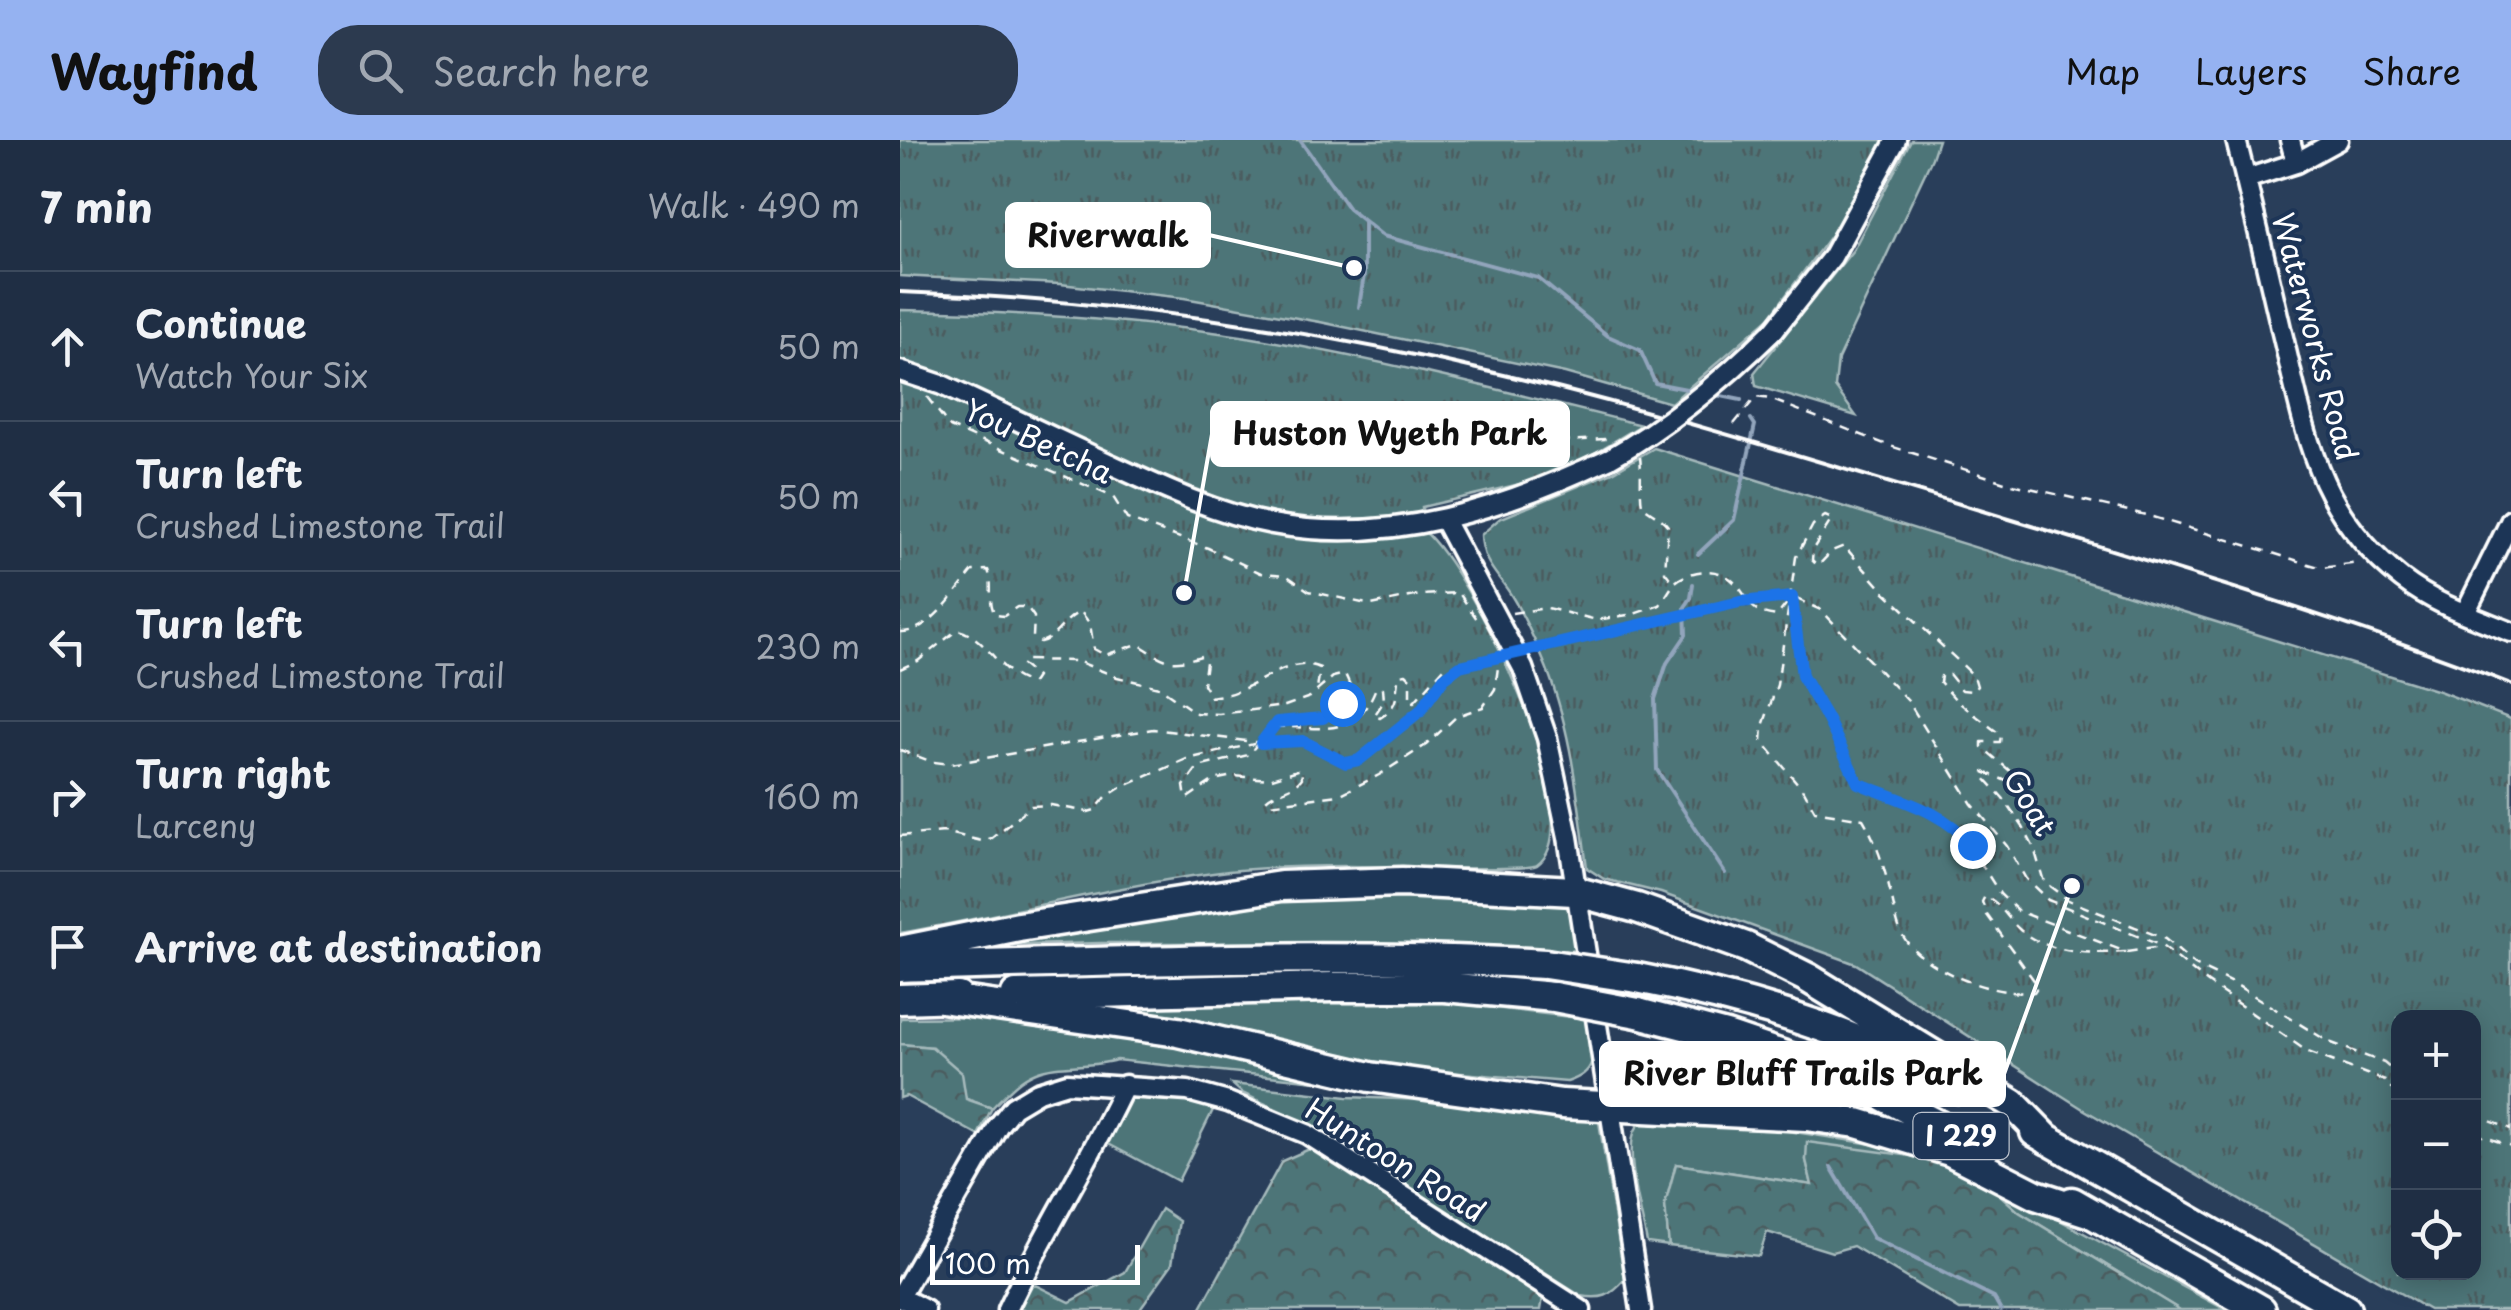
<!DOCTYPE html>
<meta charset="utf-8">
<style>
:root{--surface:#1f2e44;--page:#2c3a4f;--text:#f1f3f6;--muted:#a1a8b2;--line:#3c4a5d;--accent:#95b2f1}
body{margin:0;font-family:"Playpen Sans",sans-serif;background:var(--page);color:var(--text)}
.controls{position:absolute;right:30px;bottom:30px;display:grid;overflow:hidden;border-radius:20px;box-shadow:0 5px 25px #0003}
.controls button{width:90px;height:90px;display:grid;place-items:center;padding:0;border:0;border-bottom:2px solid var(--line);background:var(--surface);color:var(--text);font:50px sans-serif}
.scale{position:absolute;left:30px;bottom:25px;width:210px;box-sizing:border-box;padding-left:10px;border:5px solid #fff;border-top:0;font-size:28px;line-height:35px;white-space:nowrap;color:#fff;-webkit-text-stroke:8px #1d3557;paint-order:stroke}
.stop{position:absolute;width:30px;height:30px;margin:-22px;border:8px solid #1a73e8;border-radius:50%;background:#fff}
.stop.end{background:#1a73e8;border-color:#fff;box-shadow:0 2px 10px #0008}
.list{margin:0;padding:0;list-style:none}
h2{display:flex;justify-content:space-between;align-items:center;height:130px;margin:0;padding:0 40px;font-size:42px}
h2 small{font-size:32px;font-weight:400;color:var(--muted)}
.list li{display:grid;grid-template-columns:65px 1fr auto;gap:30px;align-items:center;box-sizing:border-box;height:150px;padding:0 40px;border-top:2px solid var(--line)}
.list b{display:block;font-size:38px;white-space:nowrap}
.list p{margin:0;font-size:32px;white-space:nowrap;color:var(--muted)}
.list em{font-size:32px;font-style:normal;color:var(--muted)}
.icon{flex:none;width:55px;height:55px;fill:none;stroke:currentColor;stroke-width:2;stroke-linecap:round;stroke-linejoin:round}
.map{position:relative;flex:none;width:1611px;height:1170px;overflow:hidden}
header{display:flex;align-items:center;gap:60px;box-sizing:border-box;height:140px;padding:0 50px;background:var(--accent);color:#111}
header strong{font-size:48px}
nav{display:flex;gap:55px;margin-inline-start:auto;font-size:35px}
.search{width:700px;height:90px;background:var(--page);display:flex;align-items:center;gap:25px;box-sizing:border-box;padding:0 35px;border-radius:40px;color:var(--muted);font-size:38px}
main{display:flex}
aside{flex:1;background:var(--surface)}
.map>svg:first-child{display:block}
.green{fill:#4d7478;stroke:#a6babc;stroke-width:2.5}
.forest{fill:url(#forest-crowns);stroke:#a6babc;stroke-width:2.5}
.park{fill:url(#park-tufts);stroke:#a6babc;stroke-width:2.5;fill-rule:evenodd}
.lines{fill:none;stroke-linecap:round;stroke-linejoin:round}
.stream{stroke:#92a5bc;stroke-width:4}
.minor-casing{stroke:#fff;stroke-width:25}
.highway-casing{stroke:#fff;stroke-width:35}
.path{stroke:#fff;stroke-width:2.5;stroke-dasharray:10 8;stroke-linecap:butt}
.minor{stroke:#1d3557;stroke-width:18}
.highway{stroke:#1d3557;stroke-width:28}
.rail{stroke:#fff;stroke-width:4}
.minor-bridge-casing{stroke:#fff;stroke-width:25;stroke-linecap:butt}
.highway-bridge-casing{stroke:#fff;stroke-width:35;stroke-linecap:butt}
.path-bridge{stroke:#fff;stroke-width:2.5;stroke-dasharray:10 8;stroke-linecap:butt}
.minor-bridge{stroke:#1d3557;stroke-width:18}
.highway-bridge{stroke:#1d3557;stroke-width:28}
.route{stroke:#1a73e8;stroke-width:12}
.labels{text-anchor:middle;stroke-width:8;stroke-linejoin:round;paint-order:stroke}
.shield{fill:#1d3557;stroke:#bbc2cd;stroke-width:2.5}
.shield-label{font-size:28px;font-weight:bold;fill:#fff}
.street-label{font-size:30px;fill:#fff;stroke:#1d3557}
.leader{fill:none;stroke:#fff;stroke-width:4}
.callout-dot{fill:#fff;stroke:#1d3557;stroke-width:4}
.callout{fill:#fff;stroke:#fff;stroke-width:4}
.callout-label{font-size:32px;text-anchor:middle;font-weight:bold;fill:#111}
</style>
<header>
<strong>Wayfind</strong>
<div class="search"><svg class="icon" aria-label="search" viewBox="0 0 24 24"><circle cx="10" cy="10" r="6"/><path d="M15 15l6 6"/></svg>Search here</div>
<nav><a>Map</a><a>Layers</a><a>Share</a></nav>
</header>
<main>
<aside>
<h2>7 min<small>Walk · 490 m</small></h2>
<ul class="list">
<li><svg class="icon" aria-label="ahead" viewBox="0 0 24 24"><path d="M12 20V5M6 11l6-6 6 6"/></svg><div><b>Continue</b><p>Watch Your Six</p></div><em>50 m</em></li>
<li><svg class="icon" aria-label="left" viewBox="0 0 24 24"><path d="M17 20v-9H6M10 6l-5 5 5 5"/></svg><div><b>Turn left</b><p>Crushed Limestone Trail</p></div><em>50 m</em></li>
<li><svg class="icon" aria-label="left" viewBox="0 0 24 24"><path d="M17 20v-9H6M10 6l-5 5 5 5"/></svg><div><b>Turn left</b><p>Crushed Limestone Trail</p></div><em>230 m</em></li>
<li><svg class="icon" aria-label="right" viewBox="0 0 24 24"><path d="M7 20v-9h11M14 6l5 5-5 5"/></svg><div><b>Turn right</b><p>Larceny</p></div><em>160 m</em></li>
<li><svg class="icon" aria-label="arrive" viewBox="0 0 24 24"><path d="M6 21V4h12l-3 4 3 4H6"/></svg><div><b>Arrive at destination</b></div></li>
</ul>
</aside>
<div class="map">
<svg width="1611" height="1170" viewBox="0 0 1611 1170">
<defs>
<pattern id="forest-crowns" width="20" height="18" patternUnits="userSpaceOnUse" patternTransform="scale(2.5)"><rect width="20" height="18" fill="#4d7478"/><path d="M2 6a3 3 0 1 1 6 0M12 15a3 3 0 1 1 6 0" fill="none" stroke="#4c5c5e"/></pattern>
<pattern id="park-tufts" width="24" height="20" patternUnits="userSpaceOnUse" patternTransform="scale(2.5)"><rect width="24" height="20" fill="#4d7478"/><path d="M3 7l-1-3M5 7V3M7 7l1-3M15 17l-1-3M17 17v-4M19 17l1-3" fill="none" stroke="#4c5c5e"/></pattern>
</defs>
<rect width="100%" height="100%" fill="#293e5a"/>
<filter id="ink" filterUnits="userSpaceOnUse"><feTurbulence type="fractalNoise" baseFrequency=".01" numOctaves="2"/><feDisplacementMap in="SourceGraphic" scale="20" xChannelSelector="R" yChannelSelector="G"/><feConvolveMatrix kernelMatrix="1 2 1 2 8 2 1 2 1" color-interpolation-filters="sRGB"/></filter>
<g filter="url(#ink)">
<path class="green" d="M1011,0H1038L1032,18L938,219L935,247L956,276L856,246L854,233L953,110Z
M330,749L671,761L676,811L421,803H201L40,807Z
M430,857L544,862L688,879C692,909 703,931 667,942L490,927L174,864Z
M90,877L143,881L458,936L445,944L216,920C191,928 158,923 136,932C118,939 105,955 92,968L66,959L32,907L0,904V878Z
M332,944L447,957L628,964L693,971L699,982L725,1140C711,1156 702,1160 681,1156L411,985L342,953Z
M238,948L316,964L278,1041L201,1000L224,956Z
M772,973L979,1005L1027,1018L906,1020L912,1045L776,1024L765,1065L769,1106L747,1103C743,1078 722,1007 737,987C746,976 759,975 772,973Z
M1080,1037L1326,1170H1280L1119,1072Z"/>
<path class="forest" d="M0,904L32,907L62,933L66,959L92,968L78,995L6,956L0,958Z
M907,1002L1027,1018L1080,1037L1119,1072L1280,1170H1060L953,1106L932,1112L867,1092L859,1116L769,1106L765,1065L776,1024L912,1045L906,1020Z
M414,1007L644,1151L641,1170H300L382,1021Z
M261,1069L279,1081L272,1124L239,1170H114L129,1142L170,1162L225,1132Z"/>
<path class="park" d="M0,0H985L954,64L869,178L771,263L665,233L420,182L284,158L160,144L0,136Z
M0,170C114,172 228,179 341,196C476,218 609,252 741,285L668,329L620,344L522,367L524,391C569,429 697,682 637,725C627,732 474,726 449,726C403,726 358,727 313,733C207,747 104,775 0,793Z
M754,308L1539,551L1611,579V1170H1529L1183,969L956,824L761,753L704,739L687,728C678,658 671,583 642,517C633,497 623,474 611,455C597,433 582,423 581,395L599,379L713,332ZM1498,878H1574V1132H1498Z"/>
<g class="lines">
<path class="stream" d="M400,0L449,69L483,96L638,138L708,196L740,210L755,243L797,251
M459,167L464,135V82
M811,254L841,260
M798,414L834,380L855,285L851,279
M793,444L791,458L785,467L786,495L767,523L755,559L757,630L825,733
M931,1027L973,1098L1094,1158L1101,1170"/>
<g class="minor-casing">
<path id="minor" d="M1336,0C1352,64 1367,128 1382,193C1406,293 1415,371 1502,439C1534,464 1574,477 1611,492
M1390,0L1396,23
M1346,39L1396,23L1438,0
M874,190L932,117L996,0
M0,231L42,245C98,271 153,297 208,323C260,347 315,373 372,384C490,406 604,368 710,318
M544,380L623,528L647,598L668,697L741,1170
M1565,473L1611,380
M25,1170L0,1157L98,986L113,967L138,952L167,943L288,951L328,962L407,994L681,1170
M107,1170C143,1093 189,1022 225,945"/>
</g>
<g class="highway-casing">
<path id="highway" d="M0,811L119,787L381,746L502,742L674,751L737,768L846,807L908,838L1113,964L1148,1000
M0,827C215,822 430,812 645,824
M737,838C848,859 959,892 1058,948
M116,855L432,847H545L654,857
M41,858L278,892L470,937L662,964L906,976L957,983L1050,1011L1136,1055L1188,1072
M0,859L58,857
M738,873L826,896L950,938L1084,1010
M1135,992L1446,1170
M1172,1062L1361,1170"/>
</g>
<path class="path" d="M27,257L50,287L213,357L227,379L308,408L361,433L386,435L409,451L471,465L520,455L559,453L579,482
M502,282L533,276L583,284L635,302L707,299
M834,284L856,257L870,259L987,305L1108,343L1246,375L1422,428L1458,423
M740,317C742,328 739,361 743,366C749,372 760,376 768,386L765,432L774,443C790,430 817,425 834,442C852,460 846,472 877,476L891,458
M878,457H892L921,470L1008,561L1072,664L1107,706L1126,739L1148,760L1262,806L1308,843L1408,912L1485,941L1498,956
M893,465L901,536L927,578L958,643L1020,667L1060,690L1100,754L1118,771L1226,812L1261,807
M612,473L647,468L697,480L734,474L760,465L773,445
M0,492C30,493 55,452 73,431L88,430C94,446 87,459 95,475L104,476L117,467H127L134,477L133,497L140,502C158,498 163,478 181,472L190,484L194,509L205,515L238,504C267,522 269,526 301,516L306,522L303,544L311,557C319,555 328,555 335,552C362,543 392,515 420,528L417,550
M0,529L18,521L57,490C88,496 99,537 132,543L136,537L122,525L123,520L177,521L217,537L259,547L296,573L319,574L385,566L410,557L433,537L445,534L450,545C432,586 414,576 377,581L348,615L298,627L284,646L286,659L314,640L333,636L369,639L401,629L402,638C391,652 378,649 366,660L369,664L439,655L479,635L526,605L557,576L583,567L595,549L599,520
M374,586C418,587 455,600 475,550L483,548L484,561L474,576L480,578C502,563 494,555 499,535L506,534L510,538V561L514,562L545,527L550,531
M0,610L33,622L51,624L253,589L361,603L403,601L446,623L459,620L520,571L544,538L559,526
M0,696L44,692L82,701L92,698L131,666L151,665L188,672L195,670L206,657L220,648L287,619L354,604
M1226,812C1192,814 1146,814 1119,789C1107,778 1099,762 1085,756L1082,762L1087,775L1138,846L1134,852C1097,857 1023,831 1003,796C997,786 995,771 992,759C985,731 978,704 963,679L915,671L904,651L862,601L863,586L877,545L896,417L913,385L925,376L932,379L913,409L912,420L918,426L932,411L944,406L984,451L1074,536L1077,546L1073,551L1062,550L1049,534L1041,536L1040,542L1057,561L1101,595L1100,602H1082V607L1110,631L1111,637L1104,640L1084,632L1083,636L1103,658L1123,687L1134,708L1144,742L1168,760L1265,799L1295,825L1338,846L1429,902L1484,923L1498,935
M1574,975L1611,989
M1574,993L1611,1006"/>
<use href="#minor" class="minor"/>
<use href="#highway" class="highway"/>
<path class="rail" d="M0,152C203,159 407,188 604,235C759,272 911,319 1063,365C1247,421 1431,474 1611,544"/>
<g class="minor-bridge-casing">
<path id="minor-bridge" d="M710,318C771,284 824,239 874,190"/>
</g>
<g class="highway-bridge-casing">
<path id="highway-bridge" d="M645,824L737,838
M654,857L738,873"/>
</g>
<path class="path-bridge" d="M559,526L840,462L878,457"/>
<use href="#minor-bridge" class="minor-bridge"/>
<use href="#highway-bridge" class="highway-bridge"/>
</g>
</g>
<g class="lines" filter="url(#ink)">
<path class="route" d="M442,563L423,578L377,582L361,603L403,601L446,623L459,620L520,571L544,538L560,526L840,462L892,457L902,536L927,578L958,643C998,660 1043,670 1072,705"/>
</g>
<g class="labels">
<rect class="shield" x="1013.5" y="973" width="95" height="46" rx="8"/>
<g class="shield-label">
<text x="1061" y="1006">I 229</text>
</g>
<g class="street-label">
<text transform="translate(1414 197) rotate(75)" y="10">Waterworks Road</text>
<text transform="translate(138 302) rotate(25)" y="10">You Betcha</text>
<text transform="translate(1129 663) rotate(59)" y="10">Goat</text>
<text transform="translate(495 1021) rotate(32)" y="10">Huntoon Road</text>
</g>
</g>
<path class="leader" d="M454 128L309 95M284 453L312 294M1172 746L1104 934"/>
<g class="callout-dot">
<circle cx="454" cy="128" r="10"/>
<circle cx="284" cy="453" r="10"/>
<circle cx="1172" cy="746" r="10"/>
</g>
<g class="callout">
<rect x="107" y="64" width="202" height="62" rx="10"/>
<rect x="312" y="263" width="356" height="62" rx="10"/>
<rect x="701" y="903" width="403" height="62" rx="10"/>
</g>
<g class="callout-label">
<text x="208" y="107">Riverwalk</text>
<text x="490" y="305">Huston Wyeth Park</text>
<text x="903" y="945">River Bluff Trails Park</text>
</g>
</svg>
<div class="controls">
<button>+</button>
<button>−</button>
<button><svg class="icon" aria-label="locate" viewBox="0 0 24 24"><circle cx="12" cy="12" r="6"/><path d="M12 2v4M12 18v4M2 12h4M18 12h4"/></svg></button>
</div>
<div class="scale">100 m</div>
<div class="stop" style="left:442px;top:563px"></div>
<div class="stop end" style="left:1072px;top:705px"></div>
</div>
</main>
